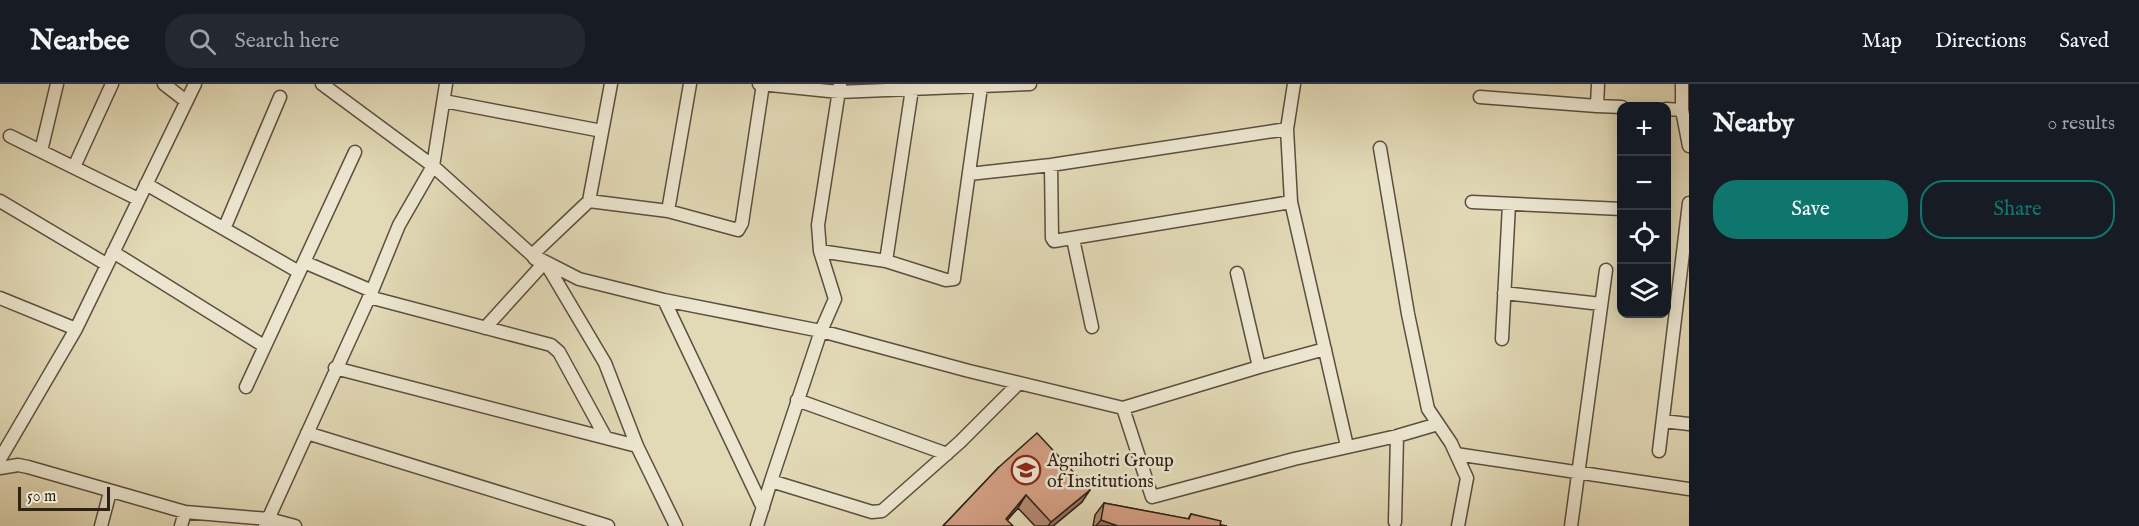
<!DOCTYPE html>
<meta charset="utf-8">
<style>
:root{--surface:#171b24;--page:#242831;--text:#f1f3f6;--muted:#9ea1a6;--line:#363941;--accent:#0f766e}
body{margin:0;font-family:"IM FELL English",serif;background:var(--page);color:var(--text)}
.controls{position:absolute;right:18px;top:18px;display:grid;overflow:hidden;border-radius:12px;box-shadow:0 3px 15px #0003}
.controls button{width:54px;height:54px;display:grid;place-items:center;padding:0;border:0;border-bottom:2px solid var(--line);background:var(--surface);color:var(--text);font:30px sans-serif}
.scale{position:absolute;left:18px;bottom:15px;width:92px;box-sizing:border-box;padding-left:6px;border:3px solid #2e2117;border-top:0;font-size:16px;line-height:21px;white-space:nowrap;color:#2e2117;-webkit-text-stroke:4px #ece6d0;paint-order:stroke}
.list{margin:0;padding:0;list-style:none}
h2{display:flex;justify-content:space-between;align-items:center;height:78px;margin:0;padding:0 24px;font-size:26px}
h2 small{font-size:20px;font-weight:400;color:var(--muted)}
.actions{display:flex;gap:12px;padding:18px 24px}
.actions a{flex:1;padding:14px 0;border:2px solid var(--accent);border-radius:24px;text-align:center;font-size:21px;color:var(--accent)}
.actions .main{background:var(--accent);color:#fff}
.icon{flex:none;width:33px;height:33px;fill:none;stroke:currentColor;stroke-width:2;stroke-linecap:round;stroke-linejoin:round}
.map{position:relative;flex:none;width:1689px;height:442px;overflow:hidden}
header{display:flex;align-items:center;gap:36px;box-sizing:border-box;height:84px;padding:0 30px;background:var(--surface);border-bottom:2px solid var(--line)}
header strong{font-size:28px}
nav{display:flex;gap:33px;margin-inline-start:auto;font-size:21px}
.search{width:420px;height:54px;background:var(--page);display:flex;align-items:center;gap:15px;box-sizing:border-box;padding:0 21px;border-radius:24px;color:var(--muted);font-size:22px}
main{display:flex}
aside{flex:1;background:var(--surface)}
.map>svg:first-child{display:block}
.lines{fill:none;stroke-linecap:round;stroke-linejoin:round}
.minor-casing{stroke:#5b4f3f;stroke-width:15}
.minor{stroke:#ece6d0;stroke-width:12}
.wall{fill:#b58871;stroke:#2e2117;stroke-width:1.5}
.shaded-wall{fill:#946f5c;stroke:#2e2117;stroke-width:1.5}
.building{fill:#d39e83;stroke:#2e2117;stroke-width:1.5}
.labels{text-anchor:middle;stroke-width:5;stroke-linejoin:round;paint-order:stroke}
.poi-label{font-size:18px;fill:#2e2117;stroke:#ece6d0;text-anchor:start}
</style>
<header>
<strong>Nearbee</strong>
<div class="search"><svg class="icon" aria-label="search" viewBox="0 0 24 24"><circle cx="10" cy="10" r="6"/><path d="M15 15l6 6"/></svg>Search here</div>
<nav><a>Map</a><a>Directions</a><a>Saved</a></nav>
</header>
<main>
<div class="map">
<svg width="1689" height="442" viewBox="0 0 1689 442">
<rect width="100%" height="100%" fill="#e2d9b6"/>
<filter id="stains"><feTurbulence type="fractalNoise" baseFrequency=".00333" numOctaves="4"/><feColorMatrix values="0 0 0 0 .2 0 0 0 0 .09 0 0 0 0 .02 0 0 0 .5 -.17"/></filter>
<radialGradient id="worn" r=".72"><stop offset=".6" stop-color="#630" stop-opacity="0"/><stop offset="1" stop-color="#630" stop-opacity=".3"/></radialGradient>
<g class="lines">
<g class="minor-casing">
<path id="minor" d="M164,0L186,17
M322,0L433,82L532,171L579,195L664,216L821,247L969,287L1123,324L1152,413L1294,375L1397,352L1438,340
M759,0L839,8L1030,0
M840,0L818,141L820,167L835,215L821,247L771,397L872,428L882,427L960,358L1019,299
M1294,0L1287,45L1291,118L1347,362
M1598,0L1597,22L1622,23
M1682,0V26L1689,62
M1480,13L1597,22
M444,17L602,47
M1666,25L1682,26
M10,52L138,115
M1380,64L1408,230L1428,325L1451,359L1467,394L1458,442
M41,67L57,0
M1051,81L1052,154L1054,157L1291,118
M74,83L112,0
M969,90L1051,81L1287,45
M146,100L299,188
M0,117L106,180
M589,117L668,127L738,146L742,139L763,0
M1472,118L1622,125
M668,127L690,0
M224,145L280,13
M1073,155L1092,243
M820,167L886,177L946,196L954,195L981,3
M113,168L264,262
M535,175L532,171L589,117L611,0
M886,177L912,5
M304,178L372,207
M1237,189L1259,283
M1504,209L1601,220
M369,213L551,261L559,268L606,354
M0,214L76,245
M664,216L763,424
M485,244L545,178L605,279L637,362L676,442
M1502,255L1509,120
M335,284L637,362
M246,303L355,68
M797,316L947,370
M1123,324L1259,283L1325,265
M1663,337L1689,340
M307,349L608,442
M1659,367L1689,119
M1456,370L1689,405
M0,375L76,245L195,0
M0,384L18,381L28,383L185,428L269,435L295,442
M1395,438L1397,352
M101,442L110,408
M181,442L185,428
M265,442L372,207L399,141L433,82L446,0
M757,442L771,397
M1571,442L1606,186"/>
</g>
<use href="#minor" class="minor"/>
</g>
<path class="wall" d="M999,383L1082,418L1053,442H1035L1018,424L1007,436L943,442Z
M1104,419L1188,435L1191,430L1220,441L1227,442H1093L1095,431Z"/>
<path class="shaded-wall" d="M1090,406L1082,418L1053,442H1048L1051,438Z
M1026,411L1018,424L1002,442L1006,435Z
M1101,436L1118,442H1096Z"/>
<path class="building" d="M1037,349L1090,406L1051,438L1026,411L1006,435L1013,442H943L999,383Z
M1104,419L1189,435L1191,430L1221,437L1220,441L1227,442H1118L1101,436Z"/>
<defs>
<g id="university-ring" transform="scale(1.5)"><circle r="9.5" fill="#ece6d0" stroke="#8f2418" stroke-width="1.5"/><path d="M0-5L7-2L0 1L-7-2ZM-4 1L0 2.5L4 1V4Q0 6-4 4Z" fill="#8f2418"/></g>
</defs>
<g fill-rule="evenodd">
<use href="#university-ring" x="1026" y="386"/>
</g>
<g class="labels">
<g class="poi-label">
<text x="1047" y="382">Agnihotri Group<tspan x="1047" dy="21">of Institutions</tspan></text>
</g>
</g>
<rect width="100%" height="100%" filter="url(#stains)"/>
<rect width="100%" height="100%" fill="url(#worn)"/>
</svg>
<div class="controls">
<button>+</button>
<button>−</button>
<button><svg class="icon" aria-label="locate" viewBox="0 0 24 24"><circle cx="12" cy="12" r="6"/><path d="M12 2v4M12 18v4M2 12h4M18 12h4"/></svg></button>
<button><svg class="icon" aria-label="layers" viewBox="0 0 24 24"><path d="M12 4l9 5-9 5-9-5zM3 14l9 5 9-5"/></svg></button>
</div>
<div class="scale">50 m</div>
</div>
<aside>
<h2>Nearby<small>0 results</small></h2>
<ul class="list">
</ul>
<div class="actions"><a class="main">Save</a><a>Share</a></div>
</aside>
</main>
